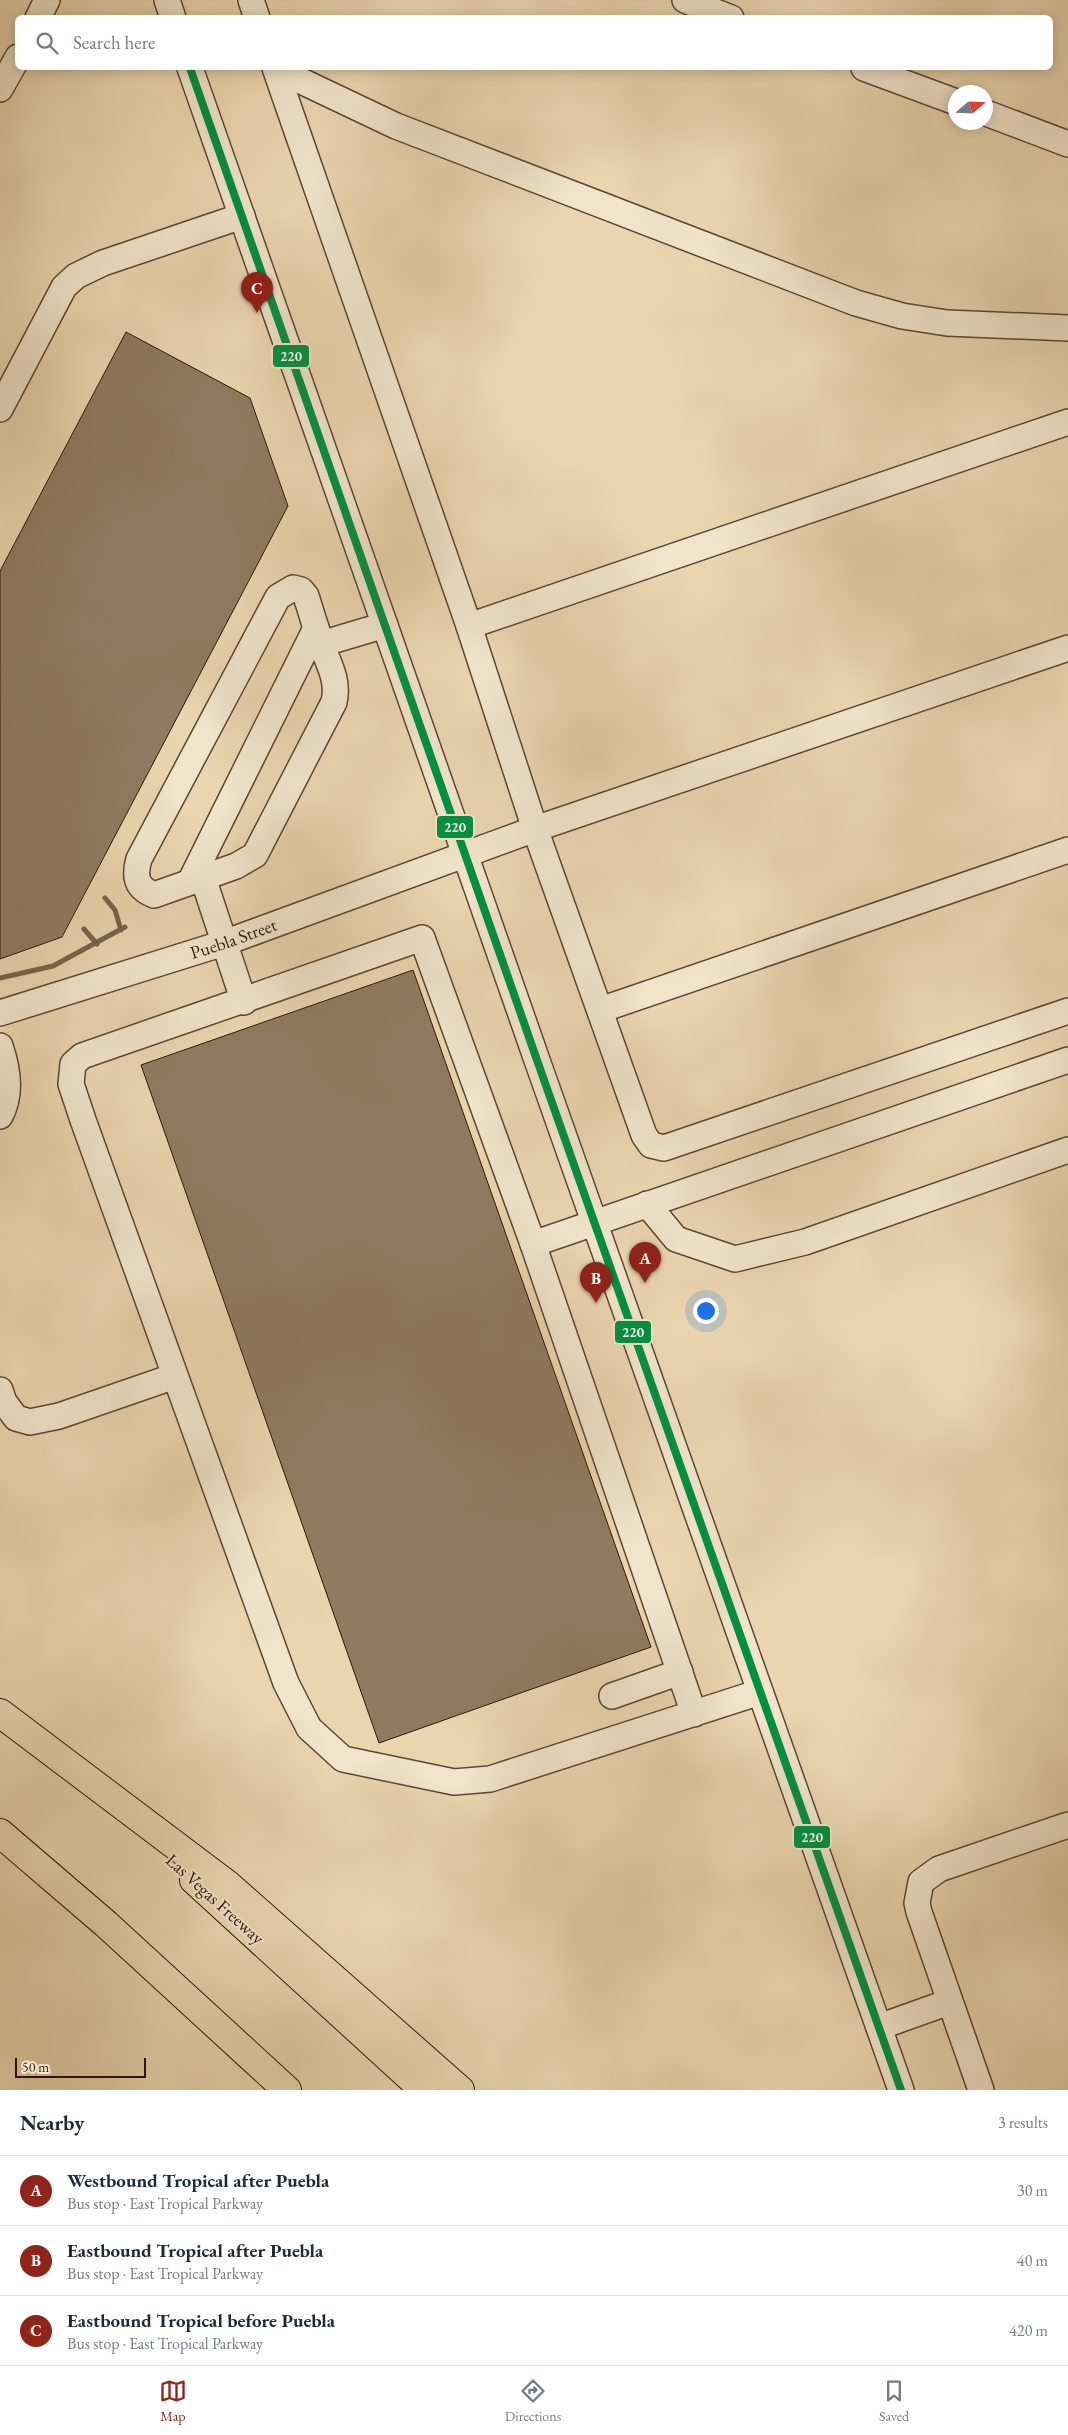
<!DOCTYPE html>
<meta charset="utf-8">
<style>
:root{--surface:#fff;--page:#f2f2f3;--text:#1f2937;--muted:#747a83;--line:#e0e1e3;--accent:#8f2418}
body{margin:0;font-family:"EB Garamond",serif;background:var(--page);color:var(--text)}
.compass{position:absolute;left:948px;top:85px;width:45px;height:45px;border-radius:50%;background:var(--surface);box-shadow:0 2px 12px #0003;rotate:71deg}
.scale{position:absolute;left:15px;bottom:12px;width:131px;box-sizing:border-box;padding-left:5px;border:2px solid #2e170a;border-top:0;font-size:14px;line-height:18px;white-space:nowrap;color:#2e170a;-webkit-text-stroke:4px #f1e4cb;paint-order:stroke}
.you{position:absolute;left:705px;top:1310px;width:18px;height:18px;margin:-12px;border:4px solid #fff;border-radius:50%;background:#1a73e8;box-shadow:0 0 0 8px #1a73e833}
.badge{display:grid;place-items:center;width:32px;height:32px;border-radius:50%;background:var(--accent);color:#fff;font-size:16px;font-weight:700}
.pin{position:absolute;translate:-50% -41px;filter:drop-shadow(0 1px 2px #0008)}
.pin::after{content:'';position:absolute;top:26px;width:18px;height:15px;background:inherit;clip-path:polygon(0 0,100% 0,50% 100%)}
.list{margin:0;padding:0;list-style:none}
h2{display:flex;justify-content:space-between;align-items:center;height:65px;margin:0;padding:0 20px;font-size:21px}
h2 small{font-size:16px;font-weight:400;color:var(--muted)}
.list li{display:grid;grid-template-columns:32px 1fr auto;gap:15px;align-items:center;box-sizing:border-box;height:70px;padding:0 20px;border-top:1px solid var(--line)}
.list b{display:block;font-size:19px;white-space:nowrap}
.list p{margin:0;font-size:16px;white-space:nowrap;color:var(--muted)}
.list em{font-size:16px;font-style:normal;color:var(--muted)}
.icon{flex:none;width:28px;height:28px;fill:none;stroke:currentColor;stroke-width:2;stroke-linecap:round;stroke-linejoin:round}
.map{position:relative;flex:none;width:1068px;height:2090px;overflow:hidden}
.search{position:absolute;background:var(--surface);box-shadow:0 2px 12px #0003;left:15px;right:15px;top:15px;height:55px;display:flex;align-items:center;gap:12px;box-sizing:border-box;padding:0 18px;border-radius:8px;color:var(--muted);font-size:19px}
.sheet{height:275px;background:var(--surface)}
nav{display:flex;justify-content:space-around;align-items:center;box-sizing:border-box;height:70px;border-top:1px solid var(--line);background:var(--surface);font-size:14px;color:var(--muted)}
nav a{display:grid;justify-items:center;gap:2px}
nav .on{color:var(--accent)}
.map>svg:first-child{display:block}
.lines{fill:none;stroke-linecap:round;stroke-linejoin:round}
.stream{stroke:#78624b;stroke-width:5}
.building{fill:#907a60;stroke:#2e170a}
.minor-casing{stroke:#5d4633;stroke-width:28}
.highway-casing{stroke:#2e170a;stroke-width:30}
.minor{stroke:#f1e4cb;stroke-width:25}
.highway{stroke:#ead5af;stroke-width:28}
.bus-1-casing{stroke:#f1e4cb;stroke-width:11}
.bus-1{stroke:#009140;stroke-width:8}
.labels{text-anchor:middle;stroke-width:4;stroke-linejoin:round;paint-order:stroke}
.street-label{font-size:18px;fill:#2e170a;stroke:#f1e4cb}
.line-badge{stroke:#f1e4cb;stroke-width:2}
.badge-label{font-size:14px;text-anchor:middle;font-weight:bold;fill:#fff}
</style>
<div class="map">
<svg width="1068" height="2090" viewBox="0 0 1068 2090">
<rect width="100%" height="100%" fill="#ead5af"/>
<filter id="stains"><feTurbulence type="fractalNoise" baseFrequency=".004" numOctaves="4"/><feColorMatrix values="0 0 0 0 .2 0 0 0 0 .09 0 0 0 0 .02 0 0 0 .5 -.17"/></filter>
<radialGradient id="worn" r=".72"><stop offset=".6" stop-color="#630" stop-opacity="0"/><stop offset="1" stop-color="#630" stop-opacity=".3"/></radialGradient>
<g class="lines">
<path class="stream" d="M105,898L115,910L121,930
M84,929L97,944
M0,978L53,966L125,927"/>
</g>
<path class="building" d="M126,332L250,398L288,506L62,937L0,959V571Z
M413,970L651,1647L379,1743L141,1065Z"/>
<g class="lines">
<g class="minor-casing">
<g id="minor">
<path d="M167,0L173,18"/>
<path d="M251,0L257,18"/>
<path d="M685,0L731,18"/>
<path d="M38,18L47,0"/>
<path d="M190,68L538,1063L901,2090"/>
<path d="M275,68L469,626L535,829L644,1135L651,1145L664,1148L1068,1011"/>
<path d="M864,68L956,102"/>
<path d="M276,69L396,126L856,303L902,316L947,323L1068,328"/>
<path d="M0,89L18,57"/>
<path d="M986,113L1068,144"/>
<path d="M0,409L64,287L76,276L103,263L242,216"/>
<path d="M469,626L1068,422"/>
<path d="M321,644C329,664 339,681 334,702L255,855L236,866L154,895C136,888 134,876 139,859L278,597L293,588L301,590L306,596L321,644L385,625"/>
<path d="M203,878L244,1002"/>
<path d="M190,882L316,628"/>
<path d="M600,1010L1068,850"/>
<path id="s1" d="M0,1013L224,943L535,829L1068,648"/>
<path d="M0,1046C8,1069 12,1094 0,1116"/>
<path d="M647,1204L676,1239L735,1259L805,1242L1068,1150"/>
<path d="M533,1244L1068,1060"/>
<path d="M0,1390L4,1402L16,1418L30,1422L59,1416L175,1376"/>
<path d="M612,1696L680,1672"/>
<path d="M694,1714L533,1244L422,938L82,1056L73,1064L71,1084L83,1120L286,1683L309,1728L343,1759L454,1782L490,1779L760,1692"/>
<path d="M879,2027L949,2002"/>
<path d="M981,2090L919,1912L917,1903L921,1882L939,1869L1068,1825"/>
</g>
</g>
<g class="highway-casing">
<path id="highway" d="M0,1713L228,1885L460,2090
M0,1833L106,1924L287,2090
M194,1880L424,2090"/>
</g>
<use href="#minor" class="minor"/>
<use href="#highway" class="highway"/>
<g class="bus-1-casing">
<path id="bus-1" d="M190,68L538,1063L901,2090"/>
</g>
<use href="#bus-1" class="bus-1"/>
</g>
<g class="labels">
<g class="street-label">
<text dy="6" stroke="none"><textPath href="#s1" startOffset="245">Puebla Street</textPath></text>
<text transform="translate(215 1899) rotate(42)" y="6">Las Vegas Freeway</text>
</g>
</g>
<g class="line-badge">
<rect x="272" y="344" width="38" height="24" rx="5" fill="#009140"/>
<rect x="436" y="815" width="38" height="24" rx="5" fill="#009140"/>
<rect x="614" y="1320" width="38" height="24" rx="5" fill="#009140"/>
<rect x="793" y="1825" width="38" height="24" rx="5" fill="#009140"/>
</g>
<g class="badge-label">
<text x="291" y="361">220</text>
<text x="455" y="832">220</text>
<text x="633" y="1337">220</text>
<text x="812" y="1842">220</text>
</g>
<rect width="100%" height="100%" filter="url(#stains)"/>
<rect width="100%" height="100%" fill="url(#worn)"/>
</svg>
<svg class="compass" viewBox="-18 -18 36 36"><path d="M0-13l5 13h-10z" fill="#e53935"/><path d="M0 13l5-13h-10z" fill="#747a83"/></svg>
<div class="scale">50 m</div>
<div class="you"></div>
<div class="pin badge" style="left:645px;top:1283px">A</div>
<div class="pin badge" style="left:596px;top:1303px">B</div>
<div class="pin badge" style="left:257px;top:313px">C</div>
<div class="search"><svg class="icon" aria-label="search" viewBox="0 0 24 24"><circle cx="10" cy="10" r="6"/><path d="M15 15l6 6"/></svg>Search here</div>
</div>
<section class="sheet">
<h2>Nearby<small>3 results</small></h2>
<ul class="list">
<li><span class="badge">A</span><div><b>Westbound Tropical after Puebla</b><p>Bus stop · East Tropical Parkway</p></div><em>30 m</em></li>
<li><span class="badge">B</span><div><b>Eastbound Tropical after Puebla</b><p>Bus stop · East Tropical Parkway</p></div><em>40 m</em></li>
<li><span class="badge">C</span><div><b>Eastbound Tropical before Puebla</b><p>Bus stop · East Tropical Parkway</p></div><em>420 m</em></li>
</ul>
</section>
<nav>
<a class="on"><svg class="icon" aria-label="map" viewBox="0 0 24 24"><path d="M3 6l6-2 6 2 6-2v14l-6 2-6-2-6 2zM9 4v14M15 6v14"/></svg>Map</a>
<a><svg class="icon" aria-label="directions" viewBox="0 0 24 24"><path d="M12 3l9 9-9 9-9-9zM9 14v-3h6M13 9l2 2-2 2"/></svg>Directions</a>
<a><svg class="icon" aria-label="saved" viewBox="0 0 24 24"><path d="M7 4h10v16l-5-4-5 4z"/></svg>Saved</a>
</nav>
